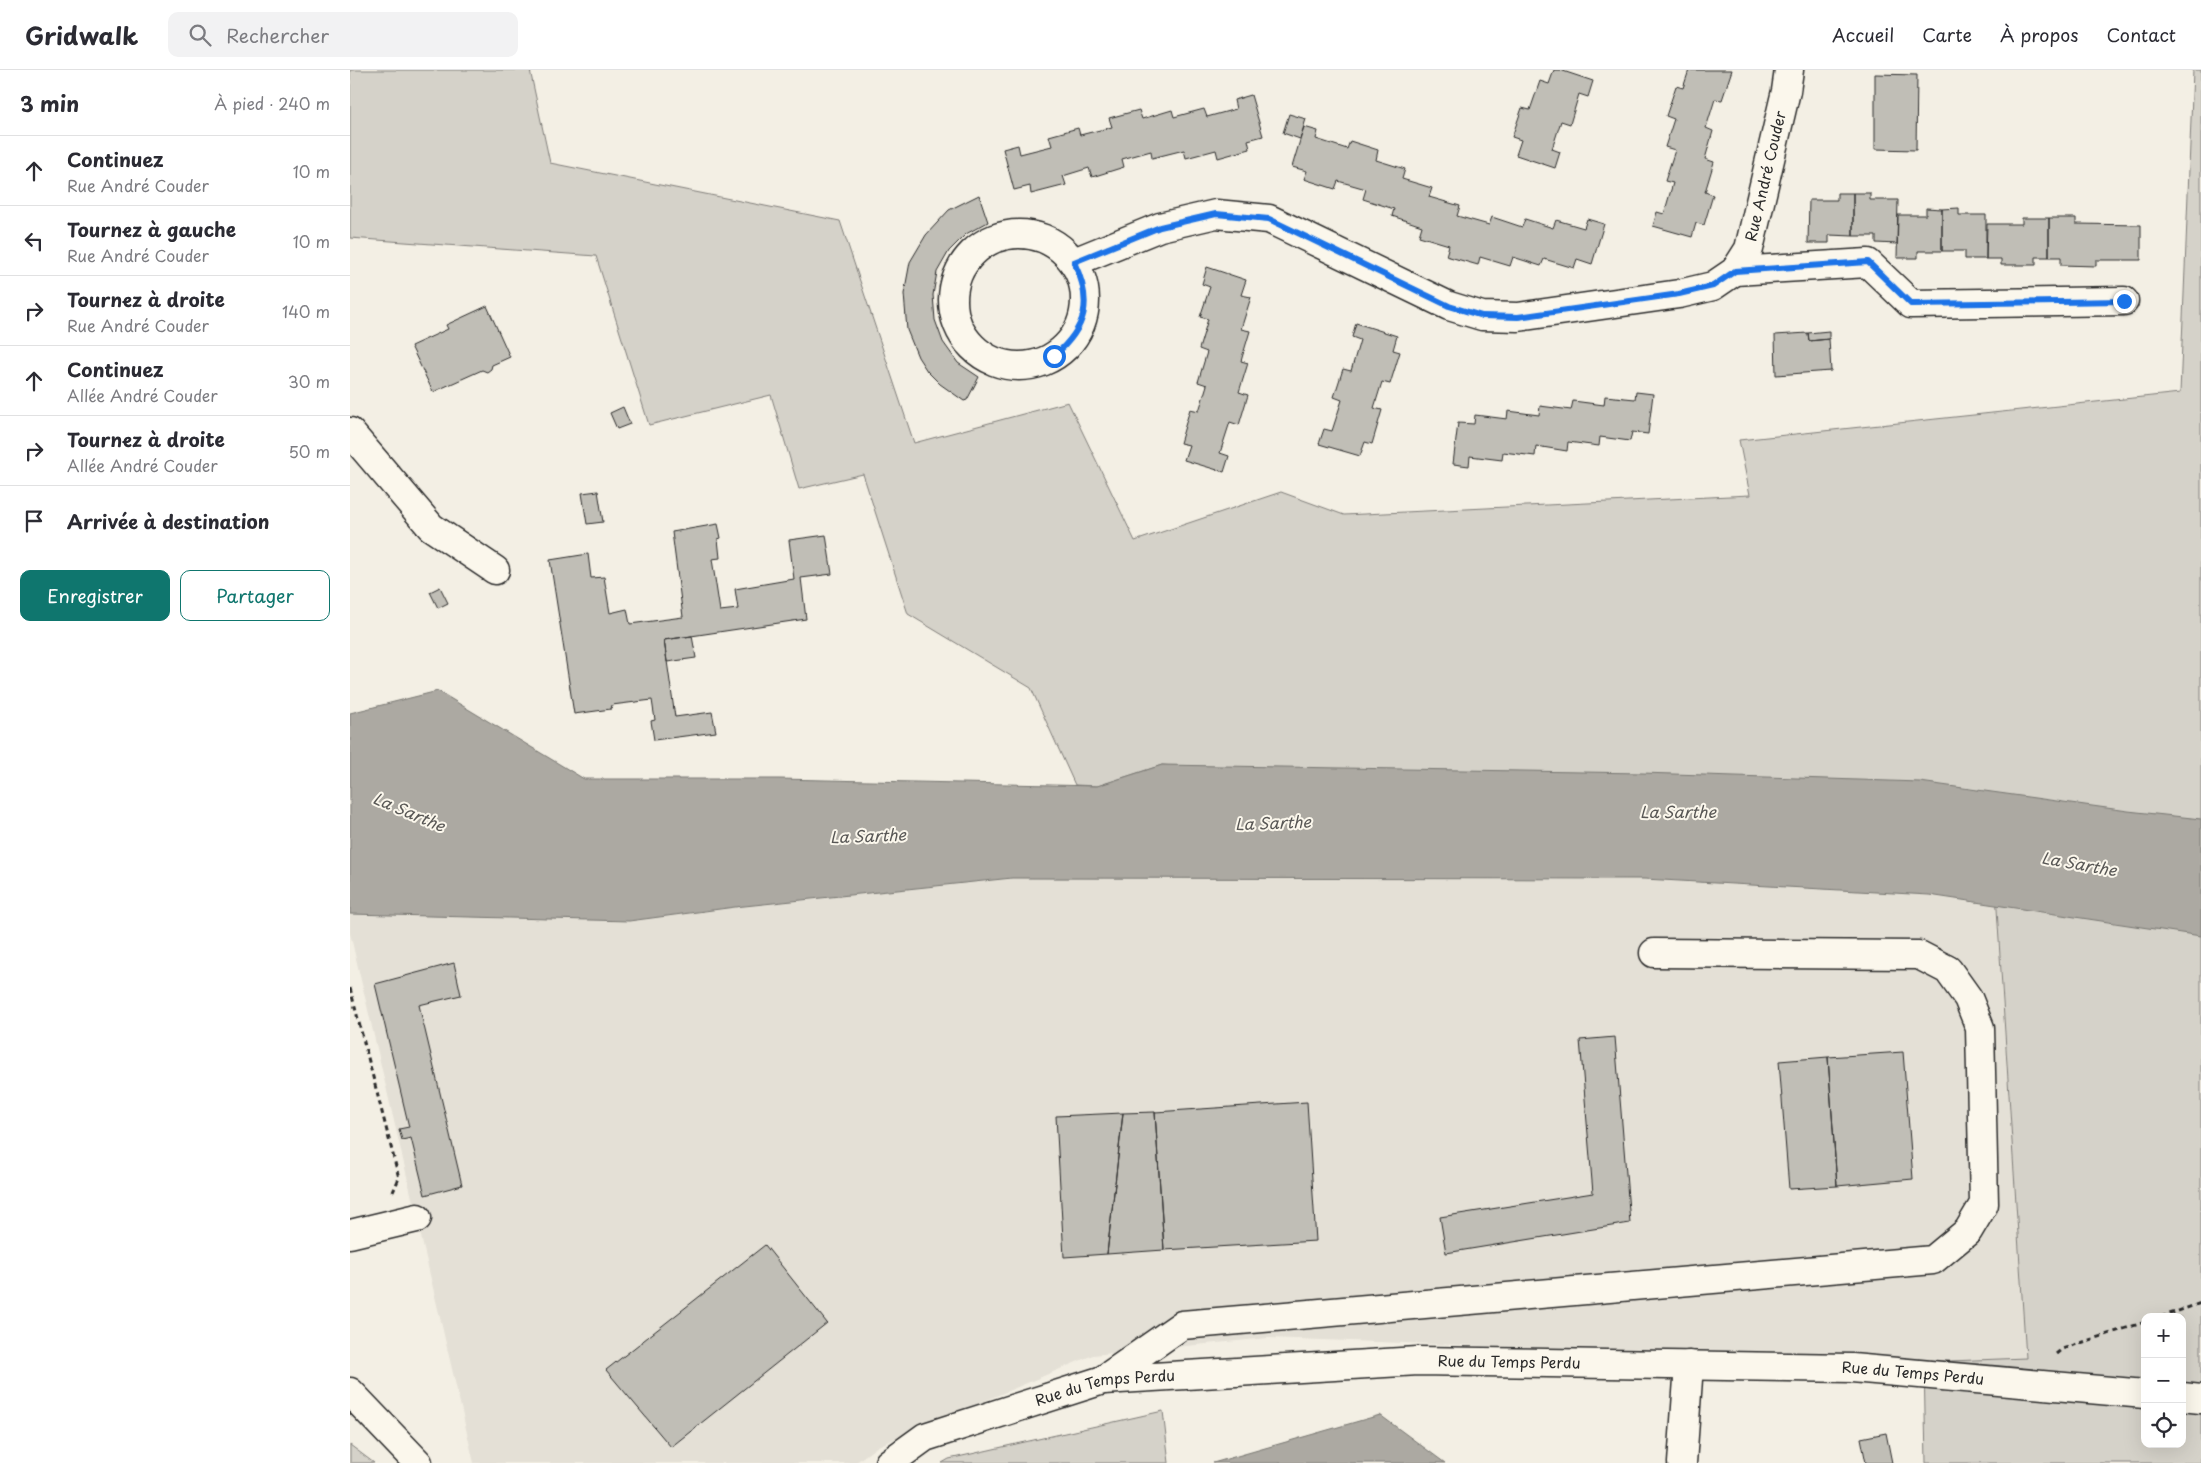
<!DOCTYPE html>
<html lang="fr">
<meta charset="utf-8">
<style>
:root{--surface:#fff;--page:#f2f2f3;--text:#2b2b33;--muted:#7c7c81;--line:#e1e1e2;--accent:#0f766e}
body{margin:0;font-family:"Playpen Sans",sans-serif;background:var(--page);color:var(--text)}
.controls{position:absolute;right:15px;bottom:15px;display:grid;overflow:hidden;border-radius:10px;box-shadow:0 5px 20px #0002}
.controls button{width:45px;height:45px;display:grid;place-items:center;padding:0;border:0;border-bottom:1px solid var(--line);background:var(--surface);color:var(--text);font:25px sans-serif}
.stop{position:absolute;width:15px;height:15px;margin:-11px;border:4px solid #1a73e8;border-radius:50%;background:#fff}
.stop.end{background:#1a73e8;border-color:#fff;box-shadow:0 1px 5px #0008}
.list{margin:0;padding:0;list-style:none}
h2{display:flex;justify-content:space-between;align-items:center;height:65px;margin:0;padding:0 20px;font-size:21px}
h2 small{font-size:16px;font-weight:400;color:var(--muted)}
.list li{display:grid;grid-template-columns:32px 1fr auto;gap:15px;align-items:center;box-sizing:border-box;height:70px;padding:0 20px;border-top:1px solid var(--line)}
.list b{display:block;font-size:19px;white-space:nowrap}
.list p{margin:0;font-size:16px;white-space:nowrap;color:var(--muted)}
.list em{font-size:16px;font-style:normal;color:var(--muted)}
.actions{display:flex;gap:10px;padding:15px 20px}
.actions a{flex:1;padding:11px 0;border:1px solid var(--accent);border-radius:10px;text-align:center;font-size:18px;color:var(--accent)}
.actions .main{background:var(--accent);color:#fff}
.icon{flex:none;width:28px;height:28px;fill:none;stroke:currentColor;stroke-width:2;stroke-linecap:round;stroke-linejoin:round}
.map{position:relative;flex:none;width:1851px;height:1393px;overflow:hidden}
header{display:flex;align-items:center;gap:30px;box-sizing:border-box;height:70px;padding:0 25px;background:var(--surface);border-bottom:1px solid var(--line)}
header strong{font-size:24px}
nav{display:flex;gap:28px;margin-inline-start:auto;font-size:18px}
.search{width:350px;height:45px;background:var(--page);display:flex;align-items:center;gap:12px;box-sizing:border-box;padding:0 18px;border-radius:10px;color:var(--muted);font-size:19px}
main{display:flex}
aside{flex:1;background:var(--surface)}
.map>svg:first-child{display:block}
.built{fill:#e4e0d6}
.green{fill:#d5d2c9;stroke:#807e7a;fill-rule:evenodd}
.water{fill:#aca9a2;stroke:#787772}
.building{fill:#c0beb6;stroke:#2b2b2b}
.lines{fill:none;stroke-linecap:round;stroke-linejoin:round}
.minor-casing{stroke:#2b2b2b;stroke-width:31}
.path{stroke:#2b2b2b;stroke-width:3;stroke-dasharray:5 4;stroke-linecap:butt}
.minor{stroke:#fbf7ec;stroke-width:28}
.route{stroke:#1a73e8;stroke-width:6}
.labels{text-anchor:middle;stroke-width:4;stroke-linejoin:round;paint-order:stroke}
.street-label{font-size:15px;fill:#2b2b2b;stroke:#fbf7ec}
.water-label{font-size:16px;font-style:italic;fill:#585755;stroke:#fbf7ec}
</style>
<header>
<strong>Gridwalk</strong>
<div class="search"><svg class="icon" aria-label="search" viewBox="0 0 24 24"><circle cx="10" cy="10" r="6"/><path d="M15 15l6 6"/></svg>Rechercher</div>
<nav><a>Accueil</a><a>Carte</a><a>À propos</a><a>Contact</a></nav>
</header>
<main>
<aside>
<h2>3 min<small>À pied · 240 m</small></h2>
<ul class="list">
<li><svg class="icon" aria-label="ahead" viewBox="0 0 24 24"><path d="M12 20V5M6 11l6-6 6 6"/></svg><div><b>Continuez</b><p>Rue André Couder</p></div><em>10 m</em></li>
<li><svg class="icon" aria-label="left" viewBox="0 0 24 24"><path d="M17 20v-9H6M10 6l-5 5 5 5"/></svg><div><b>Tournez à gauche</b><p>Rue André Couder</p></div><em>10 m</em></li>
<li><svg class="icon" aria-label="right" viewBox="0 0 24 24"><path d="M7 20v-9h11M14 6l5 5-5 5"/></svg><div><b>Tournez à droite</b><p>Rue André Couder</p></div><em>140 m</em></li>
<li><svg class="icon" aria-label="ahead" viewBox="0 0 24 24"><path d="M12 20V5M6 11l6-6 6 6"/></svg><div><b>Continuez</b><p>Allée André Couder</p></div><em>30 m</em></li>
<li><svg class="icon" aria-label="right" viewBox="0 0 24 24"><path d="M7 20v-9h11M14 6l5 5-5 5"/></svg><div><b>Tournez à droite</b><p>Allée André Couder</p></div><em>50 m</em></li>
<li><svg class="icon" aria-label="arrive" viewBox="0 0 24 24"><path d="M6 21V4h12l-3 4 3 4H6"/></svg><div><b>Arrivée à destination</b></div></li>
</ul>
<div class="actions"><a class="main">Enregistrer</a><a>Partager</a></div>
</aside>
<div class="map">
<svg width="1851" height="1393" viewBox="0 0 1851 1393">
<rect width="100%" height="100%" fill="#f3efe4"/>
<filter id="ink" filterUnits="userSpaceOnUse"><feTurbulence type="fractalNoise" baseFrequency=".02" numOctaves="2"/><feDisplacementMap in="SourceGraphic" scale="10" xChannelSelector="R" yChannelSelector="G"/><feConvolveMatrix kernelMatrix="1 2 1 2 8 2 1 2 1" color-interpolation-filters="sRGB"/></filter>
<g filter="url(#ink)">
<path class="built" d="M662,808L1294,809L1579,825L1646,835L1676,1289L1574,1292L918,1268L743,1285L528,1376L505,1393H124L0,863V844L279,851L385,837Z"/>
<path class="green" d="M0,0H180L200,93L490,151L564,373L718,332L785,471L931,422L994,445L1400,425L1389,370L1830,323L1843,0H1851V1393H1576L1574,1292L1676,1288L1642,762L812,695L748,716L725,715L681,618L558,544L513,404L449,419L421,325L299,355L246,186L0,168ZM1795,1247H1832V1374H1795Z
M813,1341L819,1393H592L599,1389Z
M0,1375L24,1393H0Z"/>
<path class="water" d="M88,621L234,709H429L747,716L812,695L1292,703L1570,712L1778,741L1851,749V866L1579,825L1294,809L662,808L385,837L279,851L0,844V643Z
M1030,1345L1095,1393H863Z"/>
<path class="building" d="M1204,0H1210L1243,11L1238,27L1229,24L1220,54L1211,51L1202,79L1210,82L1205,98L1166,85L1171,70L1162,67L1172,38L1180,40L1190,11L1199,14Z
M1339,0H1382L1372,30L1365,29L1356,58L1363,61L1355,89L1364,92L1355,122L1363,125L1354,155L1346,153L1342,167L1303,156L1307,142L1314,144L1323,113L1315,111L1325,80L1315,77L1324,49L1316,46L1326,16L1333,18Z
M1525,4L1567,5L1566,80L1525,79Z
M901,25L913,66L898,70L900,79L868,88L866,80L836,88L834,80L802,88L801,81L772,89L774,97L742,107L739,98L713,106L716,115L681,124L680,116L664,120L653,79L668,75L670,84L702,76L699,66L728,58L730,65L762,57L759,48L789,40L792,49L822,40L824,47L854,39L857,47L886,39L884,30Z
M939,44L956,49L950,69L933,63Z
M954,57L968,61L966,69L997,79L1000,71L1028,80L1026,90L1055,99L1052,109L1082,118L1079,127L1110,136L1107,146L1139,155L1142,147L1172,157L1175,149L1203,158L1206,150L1234,158L1237,149L1254,154L1242,194L1227,189L1224,198L1194,189L1191,196L1163,187L1160,196L1130,187L1128,195L1096,186L1099,175L1069,166L1072,156L1042,146L1044,139L1013,129L1016,119L988,111L985,119L954,109L957,101L942,97Z
M1487,123H1503V166L1479,165V173H1458L1459,130H1487Z
M1503,123H1520V130H1548L1547,174L1526,173V166H1503Z
M629,125L638,152L616,164L599,181L587,202L583,225L585,250L593,272L608,293L629,307L617,330L614,331L590,314L577,301L568,287L557,260L554,224L560,192L576,165L599,140Z
M1576,138L1592,139V181H1568V188H1547L1548,145H1576Z
M1609,138V145H1636V189H1615V181H1592V139Z
M1672,148H1699V187H1686V195H1651V189H1636L1637,154H1672Z
M1699,148H1726V154L1791,155V190H1746V196L1711,195V187H1699Z
M857,197L896,210L891,225L901,227L891,259L900,261L891,291L898,293L889,322L898,325L889,355L880,352L870,383L879,386L874,402L834,390L839,375L830,373L840,339L849,341L857,315L848,312L857,282L849,279L858,249L850,247L860,217L852,214Z
M137,236L160,287L142,295L141,299L137,302L132,300L83,322L61,276L98,259L96,255Z
M1006,253L1047,266L1043,280L1050,282L1040,314L1032,312L1024,338L1032,340L1022,374L1015,372L1010,386L969,374L974,359L982,361L992,330L984,327L993,299L1001,301L1010,270L1002,267Z
M1479,261V269L1459,271L1458,263Z
M1458,263L1459,271L1479,269L1481,301L1426,305L1425,265Z
M1286,322L1303,324L1298,364L1282,362L1280,371L1250,367L1249,376L1218,372L1217,381L1186,376L1185,386L1153,382L1152,390L1120,386L1119,396L1103,394L1108,353L1124,354L1125,345L1157,349L1158,341L1189,345L1190,336L1221,340L1223,331L1254,335L1255,326L1285,329Z
M273,337L280,354L267,359L260,343Z
M248,421L253,452L237,454L232,423Z
M368,454L371,468L368,469L370,488L362,489L370,541L388,539L385,519L444,509L439,470L476,465L482,504L451,508L456,549L314,570L325,647L362,642L366,662L304,670L301,651L305,650L302,630L262,635L261,639L224,644L200,490L238,484L241,508L254,507L260,543L277,539L280,554L333,547L322,462Z
M90,517L98,533L88,538L80,522Z
M342,566L346,588L317,592L314,570Z
M104,893L111,925L69,935L112,1115L75,1125L61,1068L52,1070L49,1059L59,1057L25,914Z
M1265,967L1280,1153L1096,1183L1090,1147L1243,1123L1230,970Z
M1553,982L1563,1109L1487,1116L1478,987Z
M1478,987L1487,1116L1439,1119L1429,991Z
M957,1032L966,1171L814,1180L805,1042Z
M805,1042L814,1180L757,1184L773,1043Z
M773,1043L757,1184L714,1187L706,1046Z
M415,1175L477,1253L321,1377L256,1300Z
M1536,1363L1542,1393H1516L1511,1368Z"/>
<g class="lines">
<g class="minor-casing">
<g id="minor">
<circle cx="669" cy="230" r="66"/>
<path id="s1" d="M724,192L810,157L866,144L919,149L1099,236L1132,246L1168,247L1329,224L1363,216L1385,201L1399,179L1436,21L1439,0"/>
<path d="M1385,201L1518,193L1561,234L1774,231"/>
<path d="M0,362L81,457L145,500"/>
<path d="M0,1164L67,1148"/>
<path d="M753,1310L832,1255L1583,1190L1618,1161L1634,1134L1630,958L1618,928L1598,900L1569,885L1304,883"/>
<path d="M0,1322L68,1393"/>
<path d="M1832,1327L1851,1329"/>
<path id="s2" d="M539,1393L575,1367L753,1310L1068,1291L1502,1298L1795,1324"/>
<path d="M1332,1393L1339,1295"/>
</g>
</g>
<path class="path" d="M0,918L49,1108L43,1122
M1811,1247L1851,1233
M1706,1284L1712,1279L1795,1252"/>
<use href="#minor" class="minor"/>
</g>
</g>
<g class="lines" filter="url(#ink)">
<path class="route" d="M704,286C737,257 743,232 724,192L810,157L866,144L919,149L1099,236L1132,246L1168,247L1329,224L1363,216L1385,201L1518,192L1561,234L1774,231"/>
</g>
<g class="labels">
<g class="street-label">
<text dy="5" stroke="none"><textPath href="#s1" startOffset="799">Rue André Couder</textPath></text>
<text dy="5" stroke="none"><textPath href="#s2" startOffset="638">Rue du Temps Perdu</textPath></text>
<text dy="5" stroke="none"><textPath href="#s2" startOffset="1042">Rue du Temps Perdu</textPath></text>
<text dy="5" stroke="none"><textPath href="#s2" startOffset="232">Rue du Temps Perdu</textPath></text>
</g>
<g class="water-label">
<text transform="translate(59 742) rotate(23)" y="6">La Sarthe</text>
<text x="1328" y="748">La Sarthe</text>
<text transform="translate(923 753) rotate(-2)" y="6">La Sarthe</text>
<text transform="translate(518 766) rotate(-2)" y="6">La Sarthe</text>
<text transform="translate(1729 794) rotate(10)" y="6">La Sarthe</text>
</g>
</g>
</svg>
<div class="controls">
<button>+</button>
<button>−</button>
<button><svg class="icon" aria-label="locate" viewBox="0 0 24 24"><circle cx="12" cy="12" r="6"/><path d="M12 2v4M12 18v4M2 12h4M18 12h4"/></svg></button>
</div>
<div class="stop" style="left:704px;top:286px"></div>
<div class="stop end" style="left:1774px;top:231px"></div>
</div>
</main>
